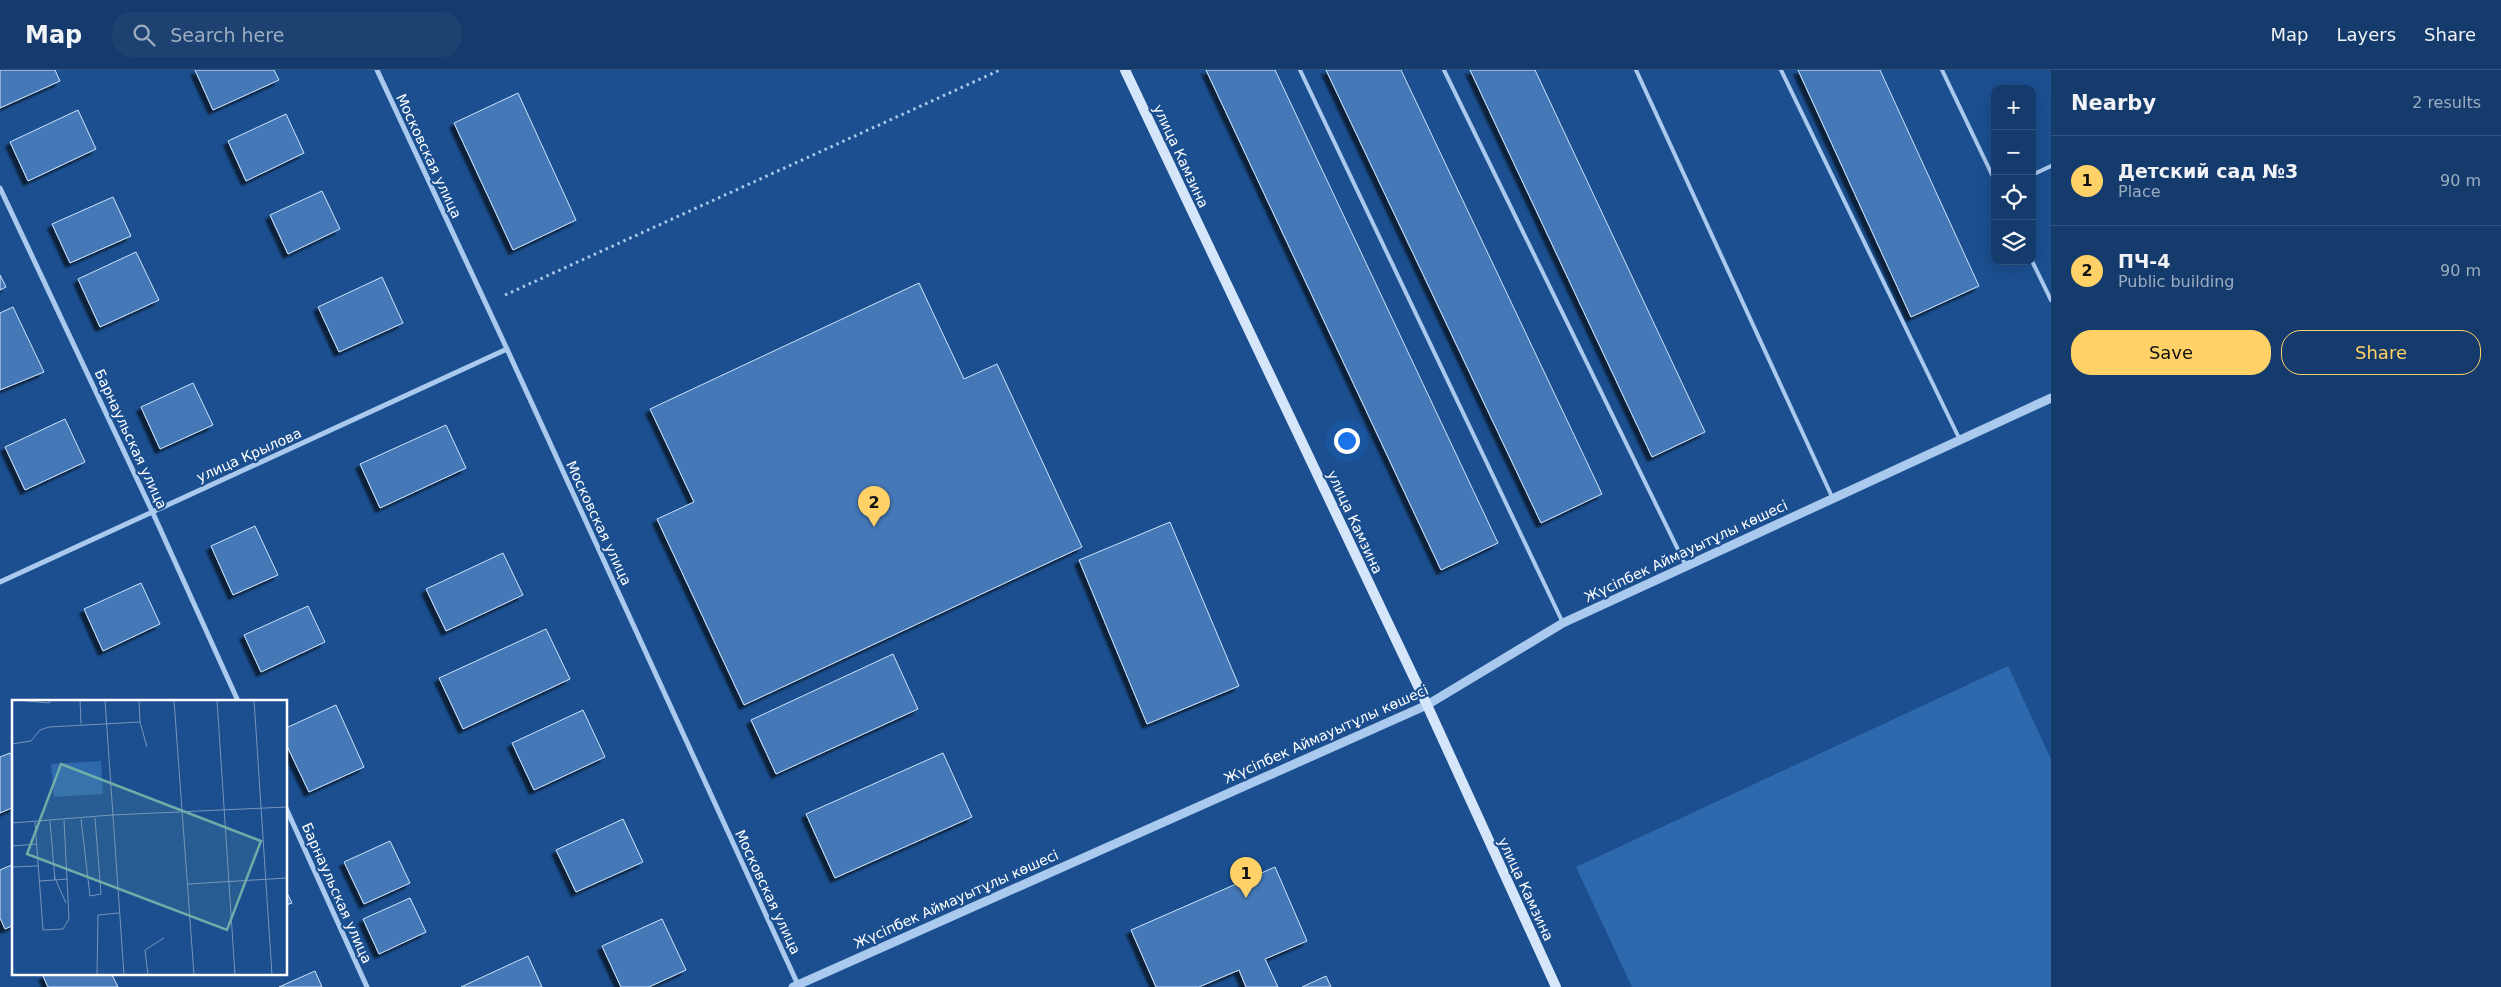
<!DOCTYPE html>
<meta charset="utf-8">
<style>
:root{--surface:#143b6b;--page:#1d4271;--text:#f1f3f6;--muted:#9dadc1;--line:#33557e;--accent:#ffd166}
body{margin:0;font-family:"DejaVu Sans",sans-serif;background:var(--page);color:var(--text)}
.controls{position:absolute;right:15px;top:15px;display:grid;overflow:hidden;border-radius:10px;box-shadow:0 5px 20px #0002}
.controls button{width:45px;height:45px;display:grid;place-items:center;padding:0;border:0;border-bottom:1px solid var(--line);background:var(--surface);color:var(--text);font:25px sans-serif}
.you{position:absolute;left:1346px;top:370px;width:18px;height:18px;margin:-12px;border:4px solid #fff;border-radius:50%;background:#1a73e8;box-shadow:0 0 0 8px #1a73e833}
.badge{display:grid;place-items:center;width:32px;height:32px;border-radius:50%;background:var(--accent);color:#111;font-size:16px;font-weight:700}
.pin{position:absolute;translate:-50% -41px;filter:drop-shadow(0 1px 2px #0008)}
.pin::after{content:'';position:absolute;top:26px;width:18px;height:15px;background:inherit;clip-path:polygon(0 0,100% 0,50% 100%)}
.list{margin:0;padding:0;list-style:none}
h2{display:flex;justify-content:space-between;align-items:center;height:65px;margin:0;padding:0 20px;font-size:21px}
h2 small{font-size:16px;font-weight:400;color:var(--muted)}
.list li{display:grid;grid-template-columns:32px 1fr auto;gap:15px;align-items:center;box-sizing:border-box;height:90px;padding:0 20px;border-top:1px solid var(--line)}
.list b{display:block;font-size:19px;white-space:nowrap}
.list p{margin:0;font-size:16px;white-space:nowrap;color:var(--muted)}
.list em{font-size:16px;font-style:normal;color:var(--muted)}
.actions{display:flex;gap:10px;padding:15px 20px}
.actions a{flex:1;padding:11px 0;border:1px solid var(--accent);border-radius:20px;text-align:center;font-size:18px;color:var(--accent)}
.actions .main{background:var(--accent);color:#111}
.icon{flex:none;width:28px;height:28px;fill:none;stroke:currentColor;stroke-width:2;stroke-linecap:round;stroke-linejoin:round}
.map{position:relative;flex:none;width:2051px;height:917px;overflow:hidden}
header{display:flex;align-items:center;gap:30px;box-sizing:border-box;height:70px;padding:0 25px;background:var(--surface);border-bottom:1px solid var(--line)}
header strong{font-size:24px}
nav{display:flex;gap:28px;margin-inline-start:auto;font-size:18px}
.search{width:350px;height:45px;background:var(--page);display:flex;align-items:center;gap:12px;box-sizing:border-box;padding:0 18px;border-radius:20px;color:var(--muted);font-size:19px}
main{display:flex}
aside{flex:1;background:var(--surface)}
.map>svg:first-child{display:block}
.green{fill:#2e69ad}
.building{fill:#4478b7;stroke:#cfe3fa;filter:url(#shadow)}
.lines{fill:none;stroke-linecap:round;stroke-linejoin:round}
.path{stroke:#a9c9ee;stroke-width:3;stroke-dasharray:2.5 4;stroke-linecap:butt}
.service{stroke:#a9c9ee;stroke-width:4}
.minor{stroke:#a9c9ee;stroke-width:5}
.tertiary{stroke:#a9c9ee;stroke-width:9}
.secondary{stroke:#d6e6fa;stroke-width:10}
.labels{text-anchor:middle;stroke-width:4.5;stroke-linejoin:round;paint-order:stroke}
.street-label{font-size:14px;fill:#fff;stroke:#1b4f8f}
.inset-road{fill:none;stroke:#7695bc;stroke-width:1}
.view{fill:#6fada8;fill-opacity:0.15;stroke:#6fada8;stroke-width:2.5}
.inset-edge{fill:none;stroke:#fff;stroke-width:2.5}
</style>
<header>
<strong>Map</strong>
<div class="search"><svg class="icon" aria-label="search" viewBox="0 0 24 24"><circle cx="10" cy="10" r="6"/><path d="M15 15l6 6"/></svg>Search here</div>
<nav><a>Map</a><a>Layers</a><a>Share</a></nav>
</header>
<main>
<div class="map">
<svg width="2051" height="917" viewBox="0 0 2051 917">
<defs>
<filter id="shadow"><feDropShadow dx="-4.5" dy="4.5" stdDeviation="1" flood-color="#0009"/></filter>
</defs>
<rect width="100%" height="100%" fill="#1b4f8f"/>
<path class="green" d="M2008,596L2051,689V917H1632L1576,797Z"/>
<path class="building" d="M0,0H55L60,11L0,38Z
M195,0H274L279,10L213,40Z
M1206,0H1275L1498,473L1441,500Z
M1326,0H1401L1602,424L1541,453Z
M1470,0H1535L1705,362L1652,387Z
M1798,0H1880L1979,216L1911,247Z
M518,23L576,150L513,180L454,53Z
M78,40L96,79L28,111L10,72Z
M286,44L304,83L246,111L228,71Z
M322,121L340,159L288,184L270,145Z
M113,127L131,166L70,193L52,154Z
M136,182L159,230L100,257L78,209Z
M0,205L6,217L0,220Z
M382,207L403,253L339,282L318,237Z
M919,213L964,309L997,294L1082,477L744,635L657,449L694,432L650,339Z
M13,237L44,302L0,320V243Z
M193,313L213,355L160,379L141,337Z
M65,349L85,392L25,420L5,377Z
M446,355L466,398L380,438L360,394Z
M1170,452L1239,616L1147,654L1079,490Z
M255,456L278,505L233,525L211,476Z
M503,483L523,525L446,561L426,519Z
M141,513L160,554L103,581L84,539Z
M308,536L325,572L261,602L244,565Z
M546,559L570,609L463,659L439,608Z
M893,584L918,639L776,704L751,650Z
M336,635L364,697L309,722L286,674V658Z
M583,640L605,687L534,720L512,673Z
M10,683L14,690V737L0,743V687Z
M943,683L972,747L835,808L806,744Z
M623,749L643,792L576,822L556,780Z
M390,771L410,813L364,834L344,792Z
M14,794V855L5,859L0,848V800Z
M1275,797L1307,871L1265,889L1278,917H1246L1239,900L1199,917H1156L1131,860Z
M286,821L292,833L286,835Z
M410,828L426,862L379,884L363,849Z
M662,849L686,900L649,917H621L602,876Z
M528,886L542,917H461Z
M315,901L322,917H279Z
M48,903H111L118,917H48L43,906Z
M1326,906L1331,917H1302Z"/>
<g class="lines">
<path class="path" d="M505,225L1000,0"/>
<path class="service" d="M1300,0L1563,553
M1444,0L1686,496
M1636,0L1833,429
M1781,0L1960,370
M1942,0L1995,111
M2032,105L2051,96
M2032,191L2051,230"/>
<path class="minor" d="M377,0L507,279L799,917
M0,118L152,441L238,631
M0,512L507,279
M286,738L367,917"/>
<path class="tertiary" d="M793,917L1427,635L1563,553L2051,328"/>
<path class="secondary" d="M1125,0L1427,635L1556,917"/>
</g>
<g class="labels">
<g class="street-label">
<text transform="translate(429 86) rotate(65)" y="5">Московская улица</text>
<text transform="translate(1181 86) rotate(65)" y="5">улица Камзина</text>
<text transform="translate(131 369) rotate(65)" y="5">Барнаульская улица</text>
<text transform="translate(249 385) rotate(-24)" y="5">улица Крылова</text>
<text transform="translate(1355 452) rotate(65)" y="5">улица Камзина</text>
<text transform="translate(599 453) rotate(65)" y="5">Московская улица</text>
<text transform="translate(1686 481) rotate(-25)" y="5">Жүсіпбек Аймауытұлы көшесі</text>
<text transform="translate(1326 664) rotate(-24)" y="5">Жүсіпбек Аймауытұлы көшесі</text>
<text transform="translate(1526 819) rotate(65)" y="5">улица Камзина</text>
<text transform="translate(768 822) rotate(65)" y="5">Московская улица</text>
<text transform="translate(337 823) rotate(66)" y="5">Барнаульская улица</text>
<text transform="translate(956 829) rotate(-24)" y="5">Жүсіпбек Аймауытұлы көшесі</text>
</g>
</g>
<g transform="translate(12 630)">
<rect width="275" height="275" fill="#1b4f8f"/>
<path d="M89,61L91,94L42,97L39,64Z" fill="#2e69ad"/>
<path class="inset-road" d="M5,0L37,3L39,0M68,0L69,24M93,0L112,275M162,0L182,275M205,0L223,275M242,0L260,275M128,22L135,47M0,44L19,41L28,30L37,27L128,22L127,0M69,119L78,196L89,194L83,118M38,121L43,180M23,122L31,230L51,229L57,219L52,120M0,123L100,115L275,107M0,146L25,144M0,167L26,166M42,176L54,203M28,181L56,179M176,184L275,178M85,275L86,215L107,213M136,275L133,250L152,238"/>
<path class="view" d="M49,64L249,141L215,230L15,154Z"/>
<rect width="275" height="275" class="inset-edge"/>
</g>
</svg>
<div class="controls">
<button>+</button>
<button>−</button>
<button><svg class="icon" aria-label="locate" viewBox="0 0 24 24"><circle cx="12" cy="12" r="6"/><path d="M12 2v4M12 18v4M2 12h4M18 12h4"/></svg></button>
<button><svg class="icon" aria-label="layers" viewBox="0 0 24 24"><path d="M12 4l9 5-9 5-9-5zM3 14l9 5 9-5"/></svg></button>
</div>
<div class="you"></div>
<div class="pin badge" style="left:1246px;top:828px">1</div>
<div class="pin badge" style="left:874px;top:457px">2</div>
</div>
<aside>
<h2>Nearby<small>2 results</small></h2>
<ul class="list">
<li><span class="badge">1</span><div><b>Детский сад №3</b><p>Place</p></div><em>90 m</em></li>
<li><span class="badge">2</span><div><b>ПЧ-4</b><p>Public building</p></div><em>90 m</em></li>
</ul>
<div class="actions"><a class="main">Save</a><a>Share</a></div>
</aside>
</main>
